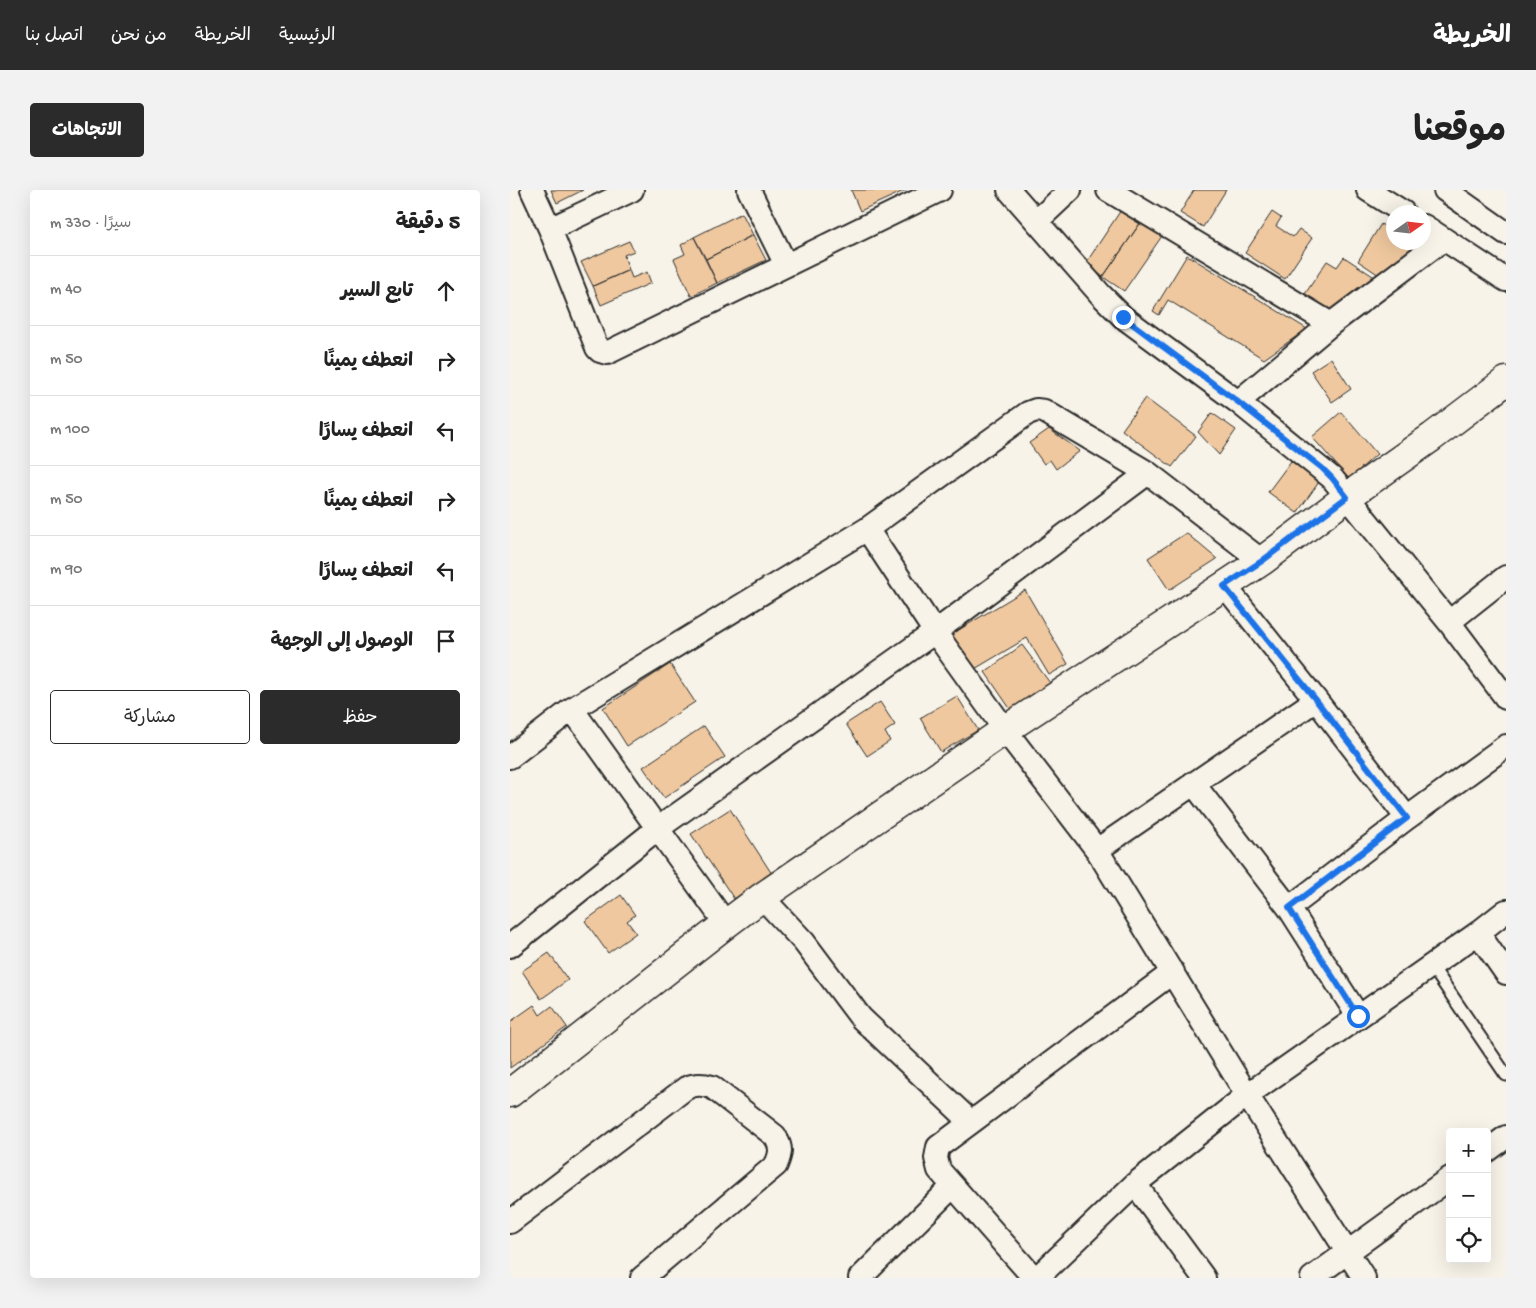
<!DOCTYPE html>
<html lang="ar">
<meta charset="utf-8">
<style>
:root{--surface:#fff;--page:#f2f2f2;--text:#222;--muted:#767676;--line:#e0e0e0;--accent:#2b2b2b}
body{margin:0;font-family:"Gochi Hand","Playpen Sans Arabic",sans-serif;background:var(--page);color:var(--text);direction:rtl}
.controls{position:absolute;right:15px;bottom:15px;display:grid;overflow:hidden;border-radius:5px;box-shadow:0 5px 20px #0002}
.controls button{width:45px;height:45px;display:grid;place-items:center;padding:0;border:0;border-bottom:1px solid var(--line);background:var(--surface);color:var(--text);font:25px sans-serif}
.compass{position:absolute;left:876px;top:15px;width:45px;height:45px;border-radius:50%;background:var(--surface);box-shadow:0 5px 20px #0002;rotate:76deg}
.stop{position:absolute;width:15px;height:15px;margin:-11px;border:4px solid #1a73e8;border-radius:50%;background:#fff}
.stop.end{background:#1a73e8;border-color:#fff;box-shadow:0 1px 5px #0008}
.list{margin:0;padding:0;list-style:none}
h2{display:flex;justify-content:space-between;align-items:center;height:65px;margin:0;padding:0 20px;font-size:21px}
h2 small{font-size:16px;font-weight:400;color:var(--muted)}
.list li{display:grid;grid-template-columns:32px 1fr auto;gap:15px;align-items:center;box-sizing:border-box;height:70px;padding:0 20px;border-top:1px solid var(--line)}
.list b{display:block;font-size:19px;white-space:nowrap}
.list em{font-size:16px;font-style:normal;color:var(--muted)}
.actions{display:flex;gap:10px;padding:15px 20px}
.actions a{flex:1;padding:11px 0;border:1px solid var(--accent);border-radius:5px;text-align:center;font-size:18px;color:var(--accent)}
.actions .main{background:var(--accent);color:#fff}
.icon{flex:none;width:28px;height:28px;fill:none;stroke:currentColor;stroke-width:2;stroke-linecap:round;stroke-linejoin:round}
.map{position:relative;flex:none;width:996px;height:1088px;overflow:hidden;direction:ltr;border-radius:5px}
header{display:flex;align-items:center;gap:30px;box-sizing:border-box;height:70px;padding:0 25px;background:var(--accent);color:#fff}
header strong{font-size:24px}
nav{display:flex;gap:28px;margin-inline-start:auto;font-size:18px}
.intro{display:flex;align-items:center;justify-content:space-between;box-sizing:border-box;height:120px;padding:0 30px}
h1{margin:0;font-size:35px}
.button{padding:12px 22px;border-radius:5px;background:var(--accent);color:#fff;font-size:18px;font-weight:700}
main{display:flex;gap:30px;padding:0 30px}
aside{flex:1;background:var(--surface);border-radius:5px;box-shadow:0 5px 20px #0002}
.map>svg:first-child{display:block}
.building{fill:#efc89f;stroke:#2b2b2b}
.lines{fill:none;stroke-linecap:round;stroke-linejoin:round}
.lane-casing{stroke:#2b2b2b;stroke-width:15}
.street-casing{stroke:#2b2b2b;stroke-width:26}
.secondary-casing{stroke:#2b2b2b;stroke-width:31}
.lane{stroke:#f7f3e8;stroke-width:11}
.street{stroke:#f7f3e8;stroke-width:22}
.secondary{stroke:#f7f3e8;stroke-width:28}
.route{stroke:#1a73e8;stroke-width:6}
</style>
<header>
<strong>الخريطة</strong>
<nav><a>الرئيسية</a><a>الخريطة</a><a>من نحن</a><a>اتصل بنا</a></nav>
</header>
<div class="intro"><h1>موقعنا</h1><a class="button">الاتجاهات</a></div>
<main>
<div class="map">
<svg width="996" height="1088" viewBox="0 0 996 1088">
<rect width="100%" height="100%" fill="#f7f3e8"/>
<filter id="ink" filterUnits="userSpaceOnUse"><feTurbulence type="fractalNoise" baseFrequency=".02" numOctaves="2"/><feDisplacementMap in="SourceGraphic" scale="10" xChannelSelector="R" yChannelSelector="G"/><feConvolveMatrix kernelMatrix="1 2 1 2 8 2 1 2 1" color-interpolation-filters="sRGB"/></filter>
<g filter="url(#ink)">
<path class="building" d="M41,0H73L47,13Z
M341,0H396L350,21Z
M684,0H716L693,37L670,23Z
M611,20L631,32L593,87L576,73Z
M762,22L771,28L766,36L783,47L789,39L802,48L775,89L735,63Z
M232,23L243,45L196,69L184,47Z
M631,32L652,46L614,101L593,87Z
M871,34L884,42V52H901L904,55L872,87L848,71Z
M243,45L256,70L207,93L196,69Z
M184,47L207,93L181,106L164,69L175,64L171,55Z
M119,51L124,61L114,65L119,80L83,96L71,72Z
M677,65L797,139L754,169L658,110L649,125L643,121Z
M834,67L866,88L825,125L795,104L817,71L827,77Z
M119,80L122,88L137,82L141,93L91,115L83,96Z
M821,168L841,199L822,212L801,181Z
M635,208L686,246L662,277L612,240Z
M831,222L867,264L839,289L802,247Z
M702,223L726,240L709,265L688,242Z
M539,239L570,261L546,279L540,270L534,274L519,253Z
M781,271L809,292L787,323L758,302Z
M676,343L707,369L659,400L638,368Z
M515,400L558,474L539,485L517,448L463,480L442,444Z
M512,455L540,493L501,520L475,482Z
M160,474L185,512L117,556L93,518Z
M447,506L468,540L431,562L410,528Z
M370,512L385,535L375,542L380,551L357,566L336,534Z
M194,536L215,567L154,608L133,577Z
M220,619L262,684L224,709L181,644Z
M111,705L125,725L117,731L126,743L98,763L75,731Z
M39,763L58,790L31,809L12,781Z
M24,815L30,825L42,816L57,837L0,878V832Z"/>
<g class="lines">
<g class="lane-casing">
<path id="lane" d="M921,775L996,885"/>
</g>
<g class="street-casing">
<path id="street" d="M22,0L40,39L87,158L90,161L97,163L430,0
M239,0L276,75
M499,0L591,105L613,127L728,212L822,288L939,432L996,508
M598,0L821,134
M858,0L893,22
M935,0L996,43
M527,31L560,0
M914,36L996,90
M40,39L122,0
M728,212L821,134L934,49
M357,339L425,442L495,540L587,660L737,905L854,1088
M715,396L806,510L897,628
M939,432L996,387
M62,519L216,734
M0,567L62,519L357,339L518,223L526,220L534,221L638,283L752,371
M683,593L779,718L848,826
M587,660L806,510
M252,707L294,752L351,828L461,932
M779,718L897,628L996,556
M968,743L996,783
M0,756L147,639L425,442L638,283
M977,961L996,947
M625,994L694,1088
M0,1032L176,898C185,894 192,894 202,897L265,946C272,958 271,963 266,975L132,1088
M350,1088L443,996
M524,1088L429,980L426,968L428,957L663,782
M527,1088L625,994L737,905L968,743L996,721
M802,1088L940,988"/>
</g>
<g class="secondary-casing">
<path id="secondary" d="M0,903L216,734L252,707L495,540L752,371L837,307L922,247L996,191"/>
</g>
<use href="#lane" class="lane"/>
<use href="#street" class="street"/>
<use href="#secondary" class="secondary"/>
</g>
</g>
<g class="lines" filter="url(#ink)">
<path class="route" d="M613,127L728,212L812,278L822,288L837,307L752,371L714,396L806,510L897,628L779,718L848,826"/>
</g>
</svg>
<div class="controls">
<button>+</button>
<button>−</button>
<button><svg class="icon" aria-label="locate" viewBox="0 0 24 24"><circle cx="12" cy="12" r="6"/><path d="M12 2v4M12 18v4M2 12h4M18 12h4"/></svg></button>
</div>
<svg class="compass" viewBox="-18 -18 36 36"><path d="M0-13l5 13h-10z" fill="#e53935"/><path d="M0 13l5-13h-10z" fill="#767676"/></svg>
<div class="stop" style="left:848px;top:826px"></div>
<div class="stop end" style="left:613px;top:127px"></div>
</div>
<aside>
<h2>5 دقيقة<small>سيرًا · 330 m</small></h2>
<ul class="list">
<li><svg class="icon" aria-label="ahead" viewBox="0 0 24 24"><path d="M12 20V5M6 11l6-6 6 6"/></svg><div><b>تابع السير</b></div><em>40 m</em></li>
<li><svg class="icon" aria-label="right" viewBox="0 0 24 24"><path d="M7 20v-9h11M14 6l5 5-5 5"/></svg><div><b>انعطف يمينًا</b></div><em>50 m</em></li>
<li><svg class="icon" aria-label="left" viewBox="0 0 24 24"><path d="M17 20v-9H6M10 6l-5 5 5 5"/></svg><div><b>انعطف يسارًا</b></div><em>100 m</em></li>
<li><svg class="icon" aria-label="right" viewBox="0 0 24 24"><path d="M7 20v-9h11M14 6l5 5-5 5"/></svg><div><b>انعطف يمينًا</b></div><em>50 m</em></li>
<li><svg class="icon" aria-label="left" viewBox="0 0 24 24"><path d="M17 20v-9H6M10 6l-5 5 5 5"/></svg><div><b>انعطف يسارًا</b></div><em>90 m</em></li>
<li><svg class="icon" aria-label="arrive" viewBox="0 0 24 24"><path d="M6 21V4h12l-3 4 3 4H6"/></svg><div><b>الوصول إلى الوجهة</b></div></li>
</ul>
<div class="actions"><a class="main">حفظ</a><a>مشاركة</a></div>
</aside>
</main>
